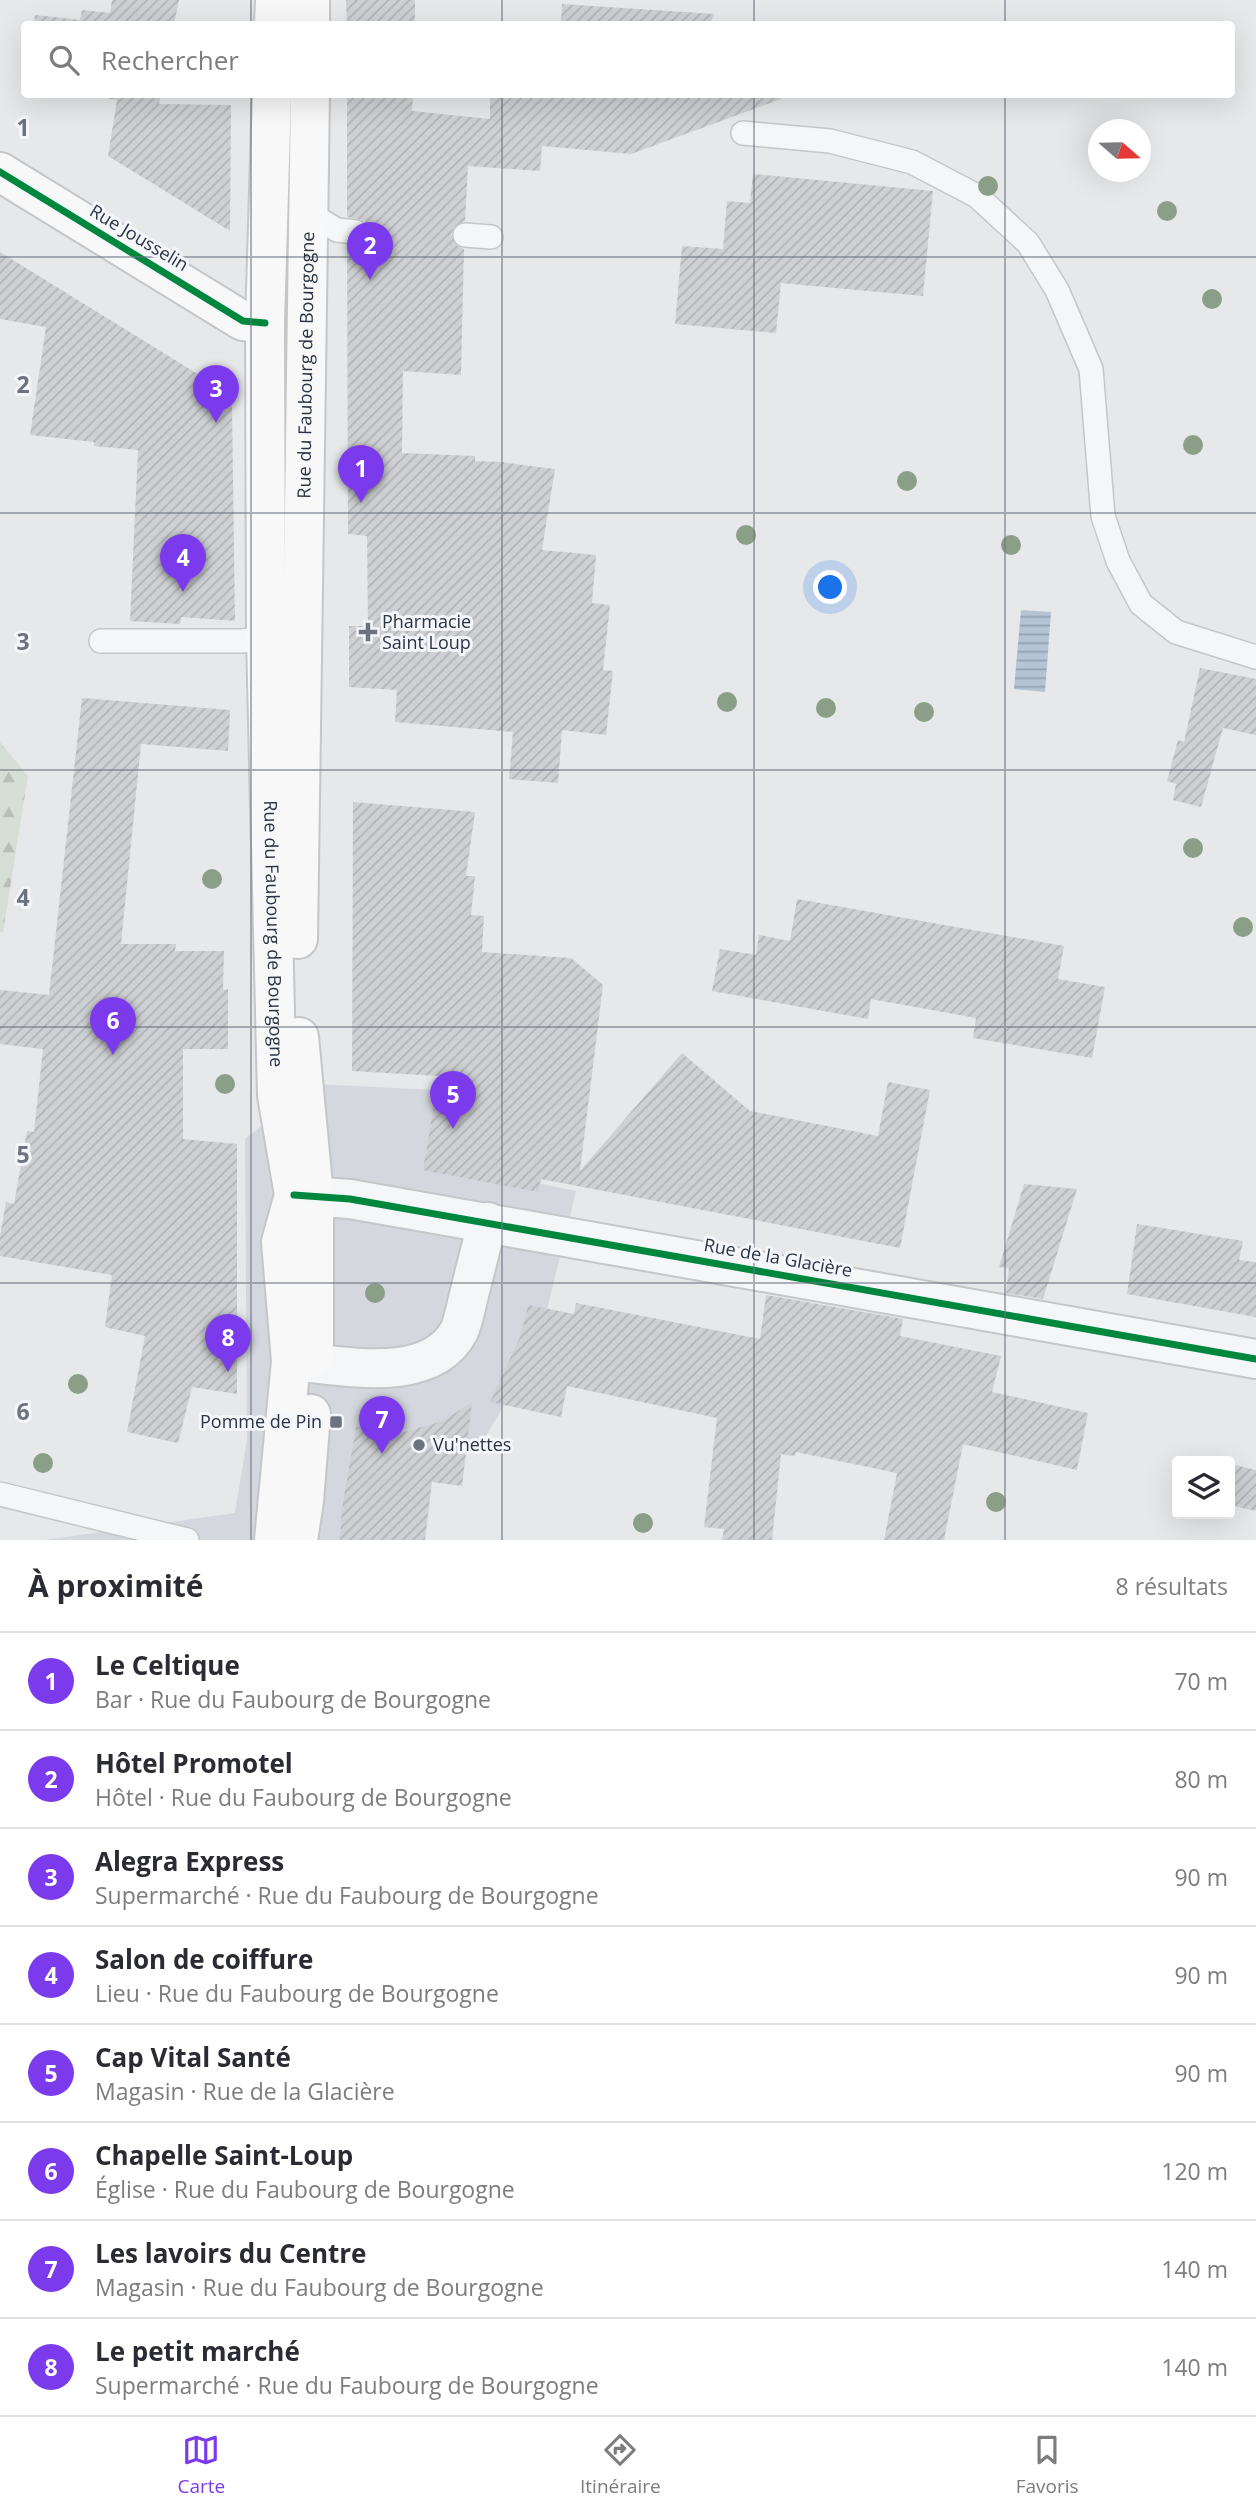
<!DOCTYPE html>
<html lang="fr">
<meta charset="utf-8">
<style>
:root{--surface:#fff;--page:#f7f7f7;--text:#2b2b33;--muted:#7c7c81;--line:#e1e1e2;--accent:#7c3aed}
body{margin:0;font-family:"Open Sans",sans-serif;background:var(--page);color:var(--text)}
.controls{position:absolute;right:21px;bottom:21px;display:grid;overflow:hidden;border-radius:7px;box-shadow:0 7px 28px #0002}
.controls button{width:63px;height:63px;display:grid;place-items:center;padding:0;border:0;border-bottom:2px solid var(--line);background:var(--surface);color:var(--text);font:35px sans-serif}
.compass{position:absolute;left:1088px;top:119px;width:63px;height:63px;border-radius:50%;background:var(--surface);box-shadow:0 7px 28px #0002;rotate:110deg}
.you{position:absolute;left:831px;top:588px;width:24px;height:24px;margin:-18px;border:5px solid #fff;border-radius:50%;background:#1a73e8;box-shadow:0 0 0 10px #1a73e833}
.badge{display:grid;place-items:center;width:46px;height:46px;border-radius:50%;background:var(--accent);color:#fff;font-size:23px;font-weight:700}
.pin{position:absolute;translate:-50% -58px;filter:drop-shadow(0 2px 4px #0008)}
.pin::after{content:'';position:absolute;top:37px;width:24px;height:21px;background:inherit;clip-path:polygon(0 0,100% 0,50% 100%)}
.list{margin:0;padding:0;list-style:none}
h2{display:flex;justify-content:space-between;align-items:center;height:91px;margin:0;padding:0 28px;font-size:30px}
h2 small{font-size:23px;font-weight:400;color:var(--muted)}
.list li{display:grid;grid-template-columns:46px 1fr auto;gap:21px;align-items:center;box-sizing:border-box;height:98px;padding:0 28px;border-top:2px solid var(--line)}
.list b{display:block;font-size:26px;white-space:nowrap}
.list p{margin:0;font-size:23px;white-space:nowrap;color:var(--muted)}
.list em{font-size:23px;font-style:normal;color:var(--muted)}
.icon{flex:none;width:38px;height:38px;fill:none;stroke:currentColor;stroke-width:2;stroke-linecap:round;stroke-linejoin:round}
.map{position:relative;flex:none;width:1256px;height:1540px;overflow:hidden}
.search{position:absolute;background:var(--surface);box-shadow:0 7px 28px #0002;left:21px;right:21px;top:21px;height:77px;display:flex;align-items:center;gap:18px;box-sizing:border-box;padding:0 24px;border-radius:7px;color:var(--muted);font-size:26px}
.sheet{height:875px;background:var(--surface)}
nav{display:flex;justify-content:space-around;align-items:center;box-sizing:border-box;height:98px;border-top:2px solid var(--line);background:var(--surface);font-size:19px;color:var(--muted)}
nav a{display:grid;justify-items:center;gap:4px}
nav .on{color:var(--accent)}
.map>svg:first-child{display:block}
.built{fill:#d4d7dd}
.forest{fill:url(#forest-firs)}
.water{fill:url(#water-rules)}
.building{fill:url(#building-hatch)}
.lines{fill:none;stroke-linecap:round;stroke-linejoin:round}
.lane-casing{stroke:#c4c6c8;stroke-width:26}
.street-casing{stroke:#c4c6c8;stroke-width:42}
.secondary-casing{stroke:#c4c6c8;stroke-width:42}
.lane{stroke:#f5f6f7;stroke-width:23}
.street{stroke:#f5f6f7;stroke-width:38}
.secondary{stroke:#f8f8f8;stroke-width:38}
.cycleway-casing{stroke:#f4f6f9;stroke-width:11}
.cycleway{stroke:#00873e;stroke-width:7}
.tree{fill:#8a9e88}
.grid{fill:none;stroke:#6c737f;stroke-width:2;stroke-opacity:0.55}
.poi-dot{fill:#6c737f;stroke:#f4f6f9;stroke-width:2.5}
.labels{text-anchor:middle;stroke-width:6;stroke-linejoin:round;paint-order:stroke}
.street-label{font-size:18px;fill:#2b3445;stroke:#f4f6f9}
.poi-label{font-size:18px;fill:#2b3445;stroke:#f4f6f9;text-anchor:start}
.grid-label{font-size:23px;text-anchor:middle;font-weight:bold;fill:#6c737f;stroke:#f4f6f9;stroke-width:6;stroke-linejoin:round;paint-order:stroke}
</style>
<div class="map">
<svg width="1256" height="1540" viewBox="0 0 1256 1540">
<defs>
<pattern id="forest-firs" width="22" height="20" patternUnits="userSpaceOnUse" patternTransform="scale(1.75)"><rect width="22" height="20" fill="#d6ded6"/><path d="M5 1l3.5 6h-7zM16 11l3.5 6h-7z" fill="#b8bfb9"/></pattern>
<pattern id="water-rules" width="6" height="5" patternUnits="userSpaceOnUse" patternTransform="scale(1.75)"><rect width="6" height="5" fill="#b4c4d5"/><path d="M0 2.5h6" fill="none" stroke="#93a0af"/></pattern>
<pattern id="building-hatch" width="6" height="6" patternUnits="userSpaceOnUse" patternTransform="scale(1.75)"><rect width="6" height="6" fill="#ced0d3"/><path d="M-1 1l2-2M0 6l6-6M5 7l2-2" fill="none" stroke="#b1b3b6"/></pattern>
</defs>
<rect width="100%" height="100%" fill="#e6e8ea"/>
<path class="built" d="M316,1084L454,1091L445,1164L576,1191L538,1347L487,1434L449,1470L381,1487L360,1540H45L235,1513L247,1440L245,1139Z"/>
<path class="forest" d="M0,742L28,776L3,932H0Z"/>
<path class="water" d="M1021,610L1051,612L1045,692L1014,689Z"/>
<path class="building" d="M112,0H179L174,24H34L35,15L80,20L82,10L110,13Z
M346,0H415V24H347Z
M562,4L714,14L710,24H561Z
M82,94H161L159,104L231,105L230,231L108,156L117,100Z
M347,94H413L412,111L490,119V94H781V99L631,154L542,146L540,171L468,166L465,221L454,227L451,235L457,246L464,249L461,375L403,371L402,453L475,456V461L501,462L555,469L542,550L596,555L592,603L610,605L603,670L613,671L606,735L562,730L558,783L509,779L513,732L395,722L397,690L349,687V626H368L367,536L348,534L347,245L362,244L368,240L370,233L368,226L364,220L347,217Z
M753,174L933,191L923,296L781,283L776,333L675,324L682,246L723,249L727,201L750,203Z
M0,252L222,389L232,406L235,621L181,617L180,624L130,621L138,450L94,446V442L30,435L46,327L0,319Z
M1200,668L1256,679V735L1223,728L1201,807L1173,800L1176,784L1167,781L1178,740L1184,742Z
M82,698L230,710L228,751L141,744L121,944H176L175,951H224L223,990L228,989V1049H183V1139L237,1144V1394L192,1387L178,1443L127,1432L145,1336L105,1327L112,1275L0,1256V1236L6,1202L14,1204L27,1131L34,1132L43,1049L0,1044V990L49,995Z
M353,802L475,812L466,876H475L471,915L484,916L482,952L571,958L603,985L580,1171L682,1053L750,1111L878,1136L888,1082L930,1090L900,1248L541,1179L538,1192L423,1170L439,1076L352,1071Z
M797,899L1064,946L1058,979L1105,987L1092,1058L973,1038L976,1018L871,999L868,1019L712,991L720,949L756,955L759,935L790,941Z
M1024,1184L1077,1189L1043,1299L1006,1293L1009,1268L999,1267Z
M1137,1224L1243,1241L1239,1260L1256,1262V1317L1127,1294Z
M766,1295L903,1319L900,1336L1001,1356L992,1392L1088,1413L1077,1470L963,1444L944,1540H884L897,1473L796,1452L795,1456L781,1454L772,1540H722L724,1529L704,1527L717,1418L567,1386L561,1417L490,1402L521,1335L528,1305L574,1314L576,1303L760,1339Z
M472,1402L462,1486L432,1482L425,1540H340L342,1509L356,1427L404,1432L443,1421Z
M1230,1464L1256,1470V1511L1230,1505Z"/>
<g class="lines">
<g class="lane-casing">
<path id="lane" d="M743,133L830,141L912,162L977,196L1028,243L1057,290L1091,369L1103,516L1118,561L1141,604L1176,632L1256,657
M302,214L309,220L322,221L337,230L356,232
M465,235L491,237
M101,641H242L266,638
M0,1494L187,1540"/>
</g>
<g class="street-casing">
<path id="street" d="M294,1195L350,1199L1256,1359
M291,1361C341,1365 430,1386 459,1331C464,1320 466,1306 469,1295C475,1271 481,1246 488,1222"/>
</g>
<g class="secondary-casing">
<g id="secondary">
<path d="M274,24L275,0"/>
<path d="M310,24V0"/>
<path id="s1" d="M272,94L265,323L266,638L277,1095L294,1195L281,1242L291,1361L274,1540"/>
<path d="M0,172L243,321L265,323"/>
<path id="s2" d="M298,939L310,94"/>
<path d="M299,1037L314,1196V1358"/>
<path d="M298,1540L304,1501L311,1414"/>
</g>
</g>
<use href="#lane" class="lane"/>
<use href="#street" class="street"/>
<use href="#secondary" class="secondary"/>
<g class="cycleway-casing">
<path id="cycleway" d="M0,172L243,321L265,323
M294,1195L350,1199L1256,1359"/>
</g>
<use href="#cycleway" class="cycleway"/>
</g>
<g class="tree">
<circle cx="988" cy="186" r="10"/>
<circle cx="1167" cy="211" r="10"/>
<circle cx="1212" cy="299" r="10"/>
<circle cx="1193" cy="445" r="10"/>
<circle cx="907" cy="481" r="10"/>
<circle cx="746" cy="535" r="10"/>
<circle cx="1011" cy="545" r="10"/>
<circle cx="727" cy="702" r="10"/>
<circle cx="826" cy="708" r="10"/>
<circle cx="924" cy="712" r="10"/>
<circle cx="1193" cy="848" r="10"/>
<circle cx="212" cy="879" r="10"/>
<circle cx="1243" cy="927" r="10"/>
<circle cx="225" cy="1084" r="10"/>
<circle cx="375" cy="1293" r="10"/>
<circle cx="78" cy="1384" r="10"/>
<circle cx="43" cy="1463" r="10"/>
<circle cx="996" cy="1502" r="10"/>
<circle cx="643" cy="1523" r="10"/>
</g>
<path class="grid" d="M251,0V24M502,0V24M754,0V24M1005,0V24M251,94V1540M502,94V1540M754,94V1540M1005,94V1540M0,257H1256M0,513H1256M0,770H1256M0,1027H1256M0,1283H1256"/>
<g class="poi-dot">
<path d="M364.5 621.5h7v7h7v7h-7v7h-7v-7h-7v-7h7z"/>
<rect x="329" y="1415" width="14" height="14" rx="3.5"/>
<circle cx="419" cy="1445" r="7"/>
</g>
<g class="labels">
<g class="street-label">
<text transform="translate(139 238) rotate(31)" y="6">Rue Jousselin</text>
<text dy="6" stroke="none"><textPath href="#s2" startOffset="574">Rue du Faubourg de Bourgogne</textPath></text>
<text dy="6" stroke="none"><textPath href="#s1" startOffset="840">Rue du Faubourg de Bourgogne</textPath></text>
<text transform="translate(778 1258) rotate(10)" y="6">Rue de la Glacière</text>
</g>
<g class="poi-label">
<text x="382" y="628">Pharmacie<tspan x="382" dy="21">Saint Loup</tspan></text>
<text x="322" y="1428" text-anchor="end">Pomme de Pin</text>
<text x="433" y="1451">Vu'nettes</text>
</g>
</g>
<g class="grid-label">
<text x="23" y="136">1</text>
<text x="23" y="393">2</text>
<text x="23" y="650">3</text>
<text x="23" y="906">4</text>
<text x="23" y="1163">5</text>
<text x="23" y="1420">6</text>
</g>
</svg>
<div class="controls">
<button><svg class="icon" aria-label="layers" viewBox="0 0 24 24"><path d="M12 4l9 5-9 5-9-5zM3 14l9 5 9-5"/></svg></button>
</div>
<svg class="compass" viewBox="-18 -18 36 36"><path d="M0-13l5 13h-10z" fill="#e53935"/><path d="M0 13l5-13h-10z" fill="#7c7c81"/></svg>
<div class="you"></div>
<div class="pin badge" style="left:361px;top:503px">1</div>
<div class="pin badge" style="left:370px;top:280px">2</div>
<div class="pin badge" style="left:216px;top:423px">3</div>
<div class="pin badge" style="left:183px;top:592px">4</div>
<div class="pin badge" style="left:453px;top:1129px">5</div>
<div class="pin badge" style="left:113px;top:1055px">6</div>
<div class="pin badge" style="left:382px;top:1454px">7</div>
<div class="pin badge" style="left:228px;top:1372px">8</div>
<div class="search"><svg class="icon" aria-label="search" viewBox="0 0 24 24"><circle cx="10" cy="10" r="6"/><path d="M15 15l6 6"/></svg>Rechercher</div>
</div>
<section class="sheet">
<h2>À proximité<small>8 résultats</small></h2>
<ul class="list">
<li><span class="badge">1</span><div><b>Le Celtique</b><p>Bar · Rue du Faubourg de Bourgogne</p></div><em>70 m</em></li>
<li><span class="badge">2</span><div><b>Hôtel Promotel</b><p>Hôtel · Rue du Faubourg de Bourgogne</p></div><em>80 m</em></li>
<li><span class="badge">3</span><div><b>Alegra Express</b><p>Supermarché · Rue du Faubourg de Bourgogne</p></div><em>90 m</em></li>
<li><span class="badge">4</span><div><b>Salon de coiffure</b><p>Lieu · Rue du Faubourg de Bourgogne</p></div><em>90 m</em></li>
<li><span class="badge">5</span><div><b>Cap Vital Santé</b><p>Magasin · Rue de la Glacière</p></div><em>90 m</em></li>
<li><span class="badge">6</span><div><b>Chapelle Saint-Loup</b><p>Église · Rue du Faubourg de Bourgogne</p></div><em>120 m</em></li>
<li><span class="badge">7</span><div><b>Les lavoirs du Centre</b><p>Magasin · Rue du Faubourg de Bourgogne</p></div><em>140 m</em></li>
<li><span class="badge">8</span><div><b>Le petit marché</b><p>Supermarché · Rue du Faubourg de Bourgogne</p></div><em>140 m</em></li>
</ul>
</section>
<nav>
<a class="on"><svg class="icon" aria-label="map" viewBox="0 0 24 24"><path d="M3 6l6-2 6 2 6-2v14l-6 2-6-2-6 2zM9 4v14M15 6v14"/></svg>Carte</a>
<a><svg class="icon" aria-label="directions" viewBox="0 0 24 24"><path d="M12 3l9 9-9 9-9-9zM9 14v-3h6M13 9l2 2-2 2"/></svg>Itinéraire</a>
<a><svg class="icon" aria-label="saved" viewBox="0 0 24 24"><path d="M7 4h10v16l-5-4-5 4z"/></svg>Favoris</a>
</nav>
